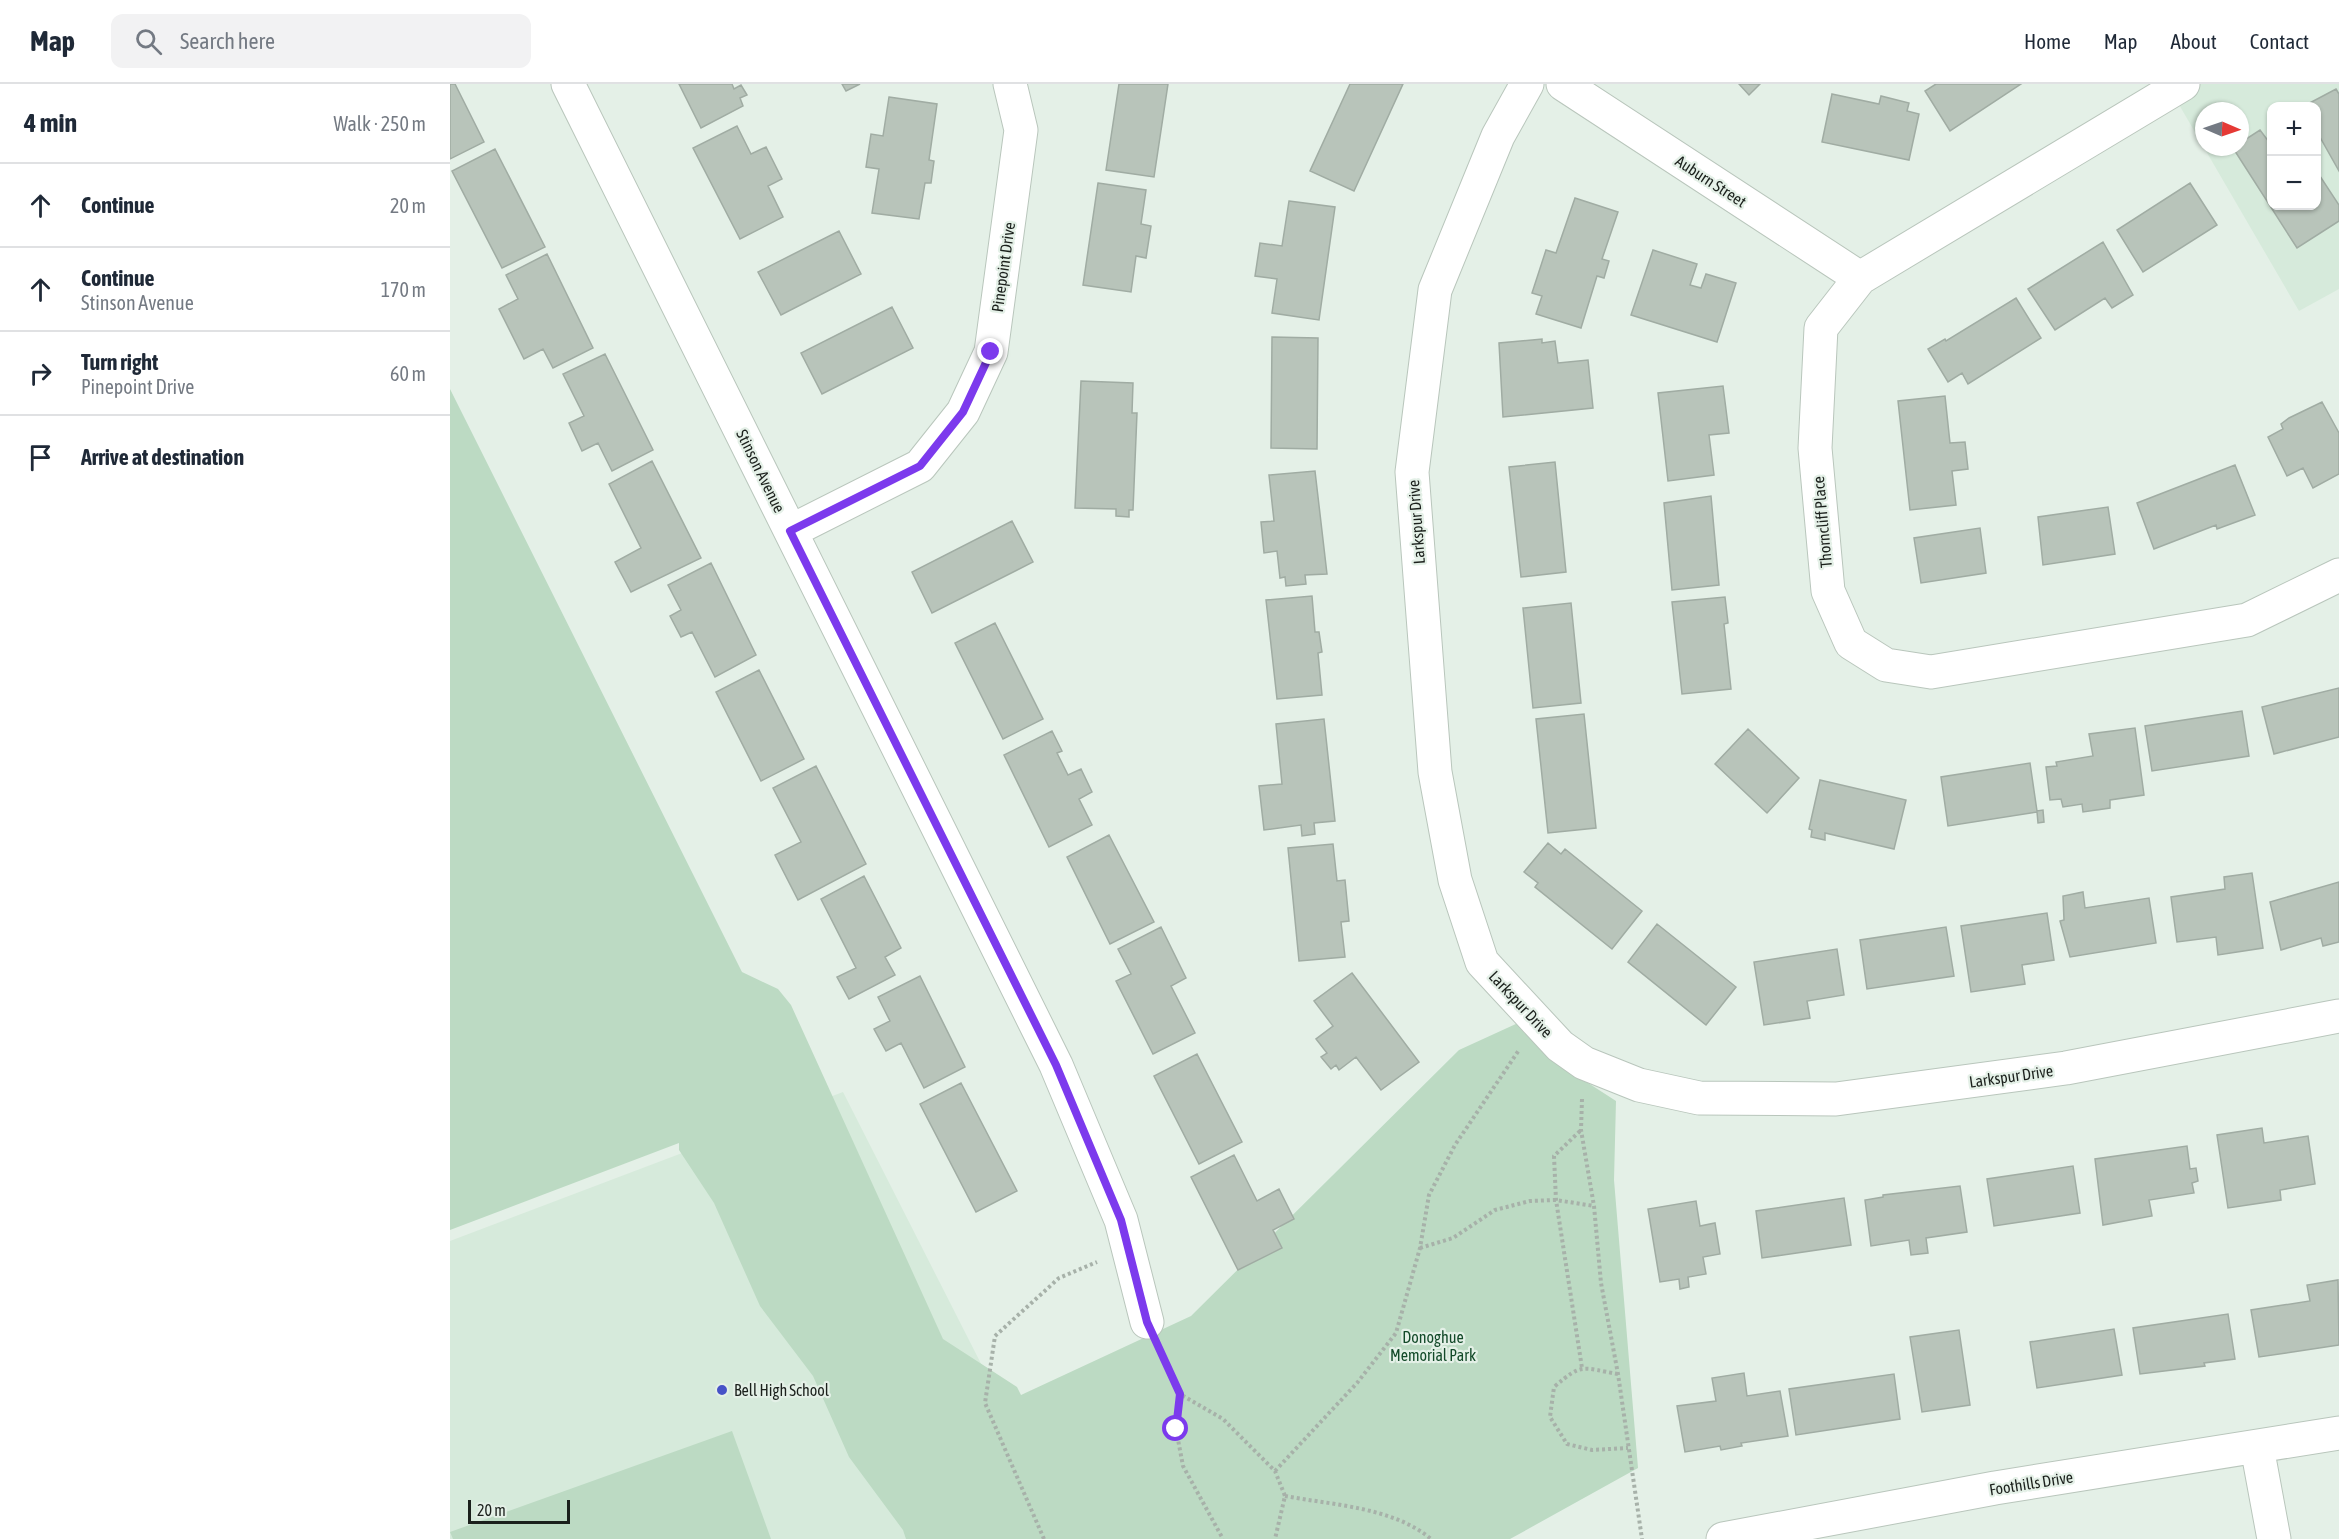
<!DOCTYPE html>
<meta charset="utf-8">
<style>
:root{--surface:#fff;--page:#f2f2f3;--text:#1f2937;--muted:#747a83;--line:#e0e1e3}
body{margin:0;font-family:"Asap Condensed",sans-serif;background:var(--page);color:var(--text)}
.controls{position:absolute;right:18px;top:18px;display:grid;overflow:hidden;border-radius:12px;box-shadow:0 2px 4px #0004}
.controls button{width:54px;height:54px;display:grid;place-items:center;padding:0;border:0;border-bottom:2px solid var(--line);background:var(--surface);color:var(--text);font:30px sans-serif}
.compass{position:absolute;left:1745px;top:18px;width:54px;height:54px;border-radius:50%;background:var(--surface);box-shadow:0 2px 4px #0004;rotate:92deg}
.scale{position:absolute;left:18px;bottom:15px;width:102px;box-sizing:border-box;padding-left:6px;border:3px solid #1b201c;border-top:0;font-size:16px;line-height:21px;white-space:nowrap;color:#1b201c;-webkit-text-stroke:4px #e4f0e7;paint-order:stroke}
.stop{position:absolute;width:18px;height:18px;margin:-14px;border:4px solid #7c3aed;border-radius:50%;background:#fff}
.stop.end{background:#7c3aed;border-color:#fff;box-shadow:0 2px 6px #0008}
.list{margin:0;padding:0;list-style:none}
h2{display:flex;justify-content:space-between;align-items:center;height:78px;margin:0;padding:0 24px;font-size:26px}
h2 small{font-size:20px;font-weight:400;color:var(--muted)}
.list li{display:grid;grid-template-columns:39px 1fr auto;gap:18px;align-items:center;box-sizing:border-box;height:84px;padding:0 24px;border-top:2px solid var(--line)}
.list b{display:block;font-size:22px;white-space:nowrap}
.list p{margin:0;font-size:20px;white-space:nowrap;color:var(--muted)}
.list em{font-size:20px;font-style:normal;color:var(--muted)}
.icon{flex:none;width:33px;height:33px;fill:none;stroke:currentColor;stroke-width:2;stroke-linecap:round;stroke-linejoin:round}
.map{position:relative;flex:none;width:1889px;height:1455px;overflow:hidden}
header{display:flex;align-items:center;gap:36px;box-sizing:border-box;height:84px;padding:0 30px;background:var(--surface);border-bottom:2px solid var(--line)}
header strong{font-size:28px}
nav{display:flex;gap:33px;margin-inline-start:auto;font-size:21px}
.search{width:420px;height:54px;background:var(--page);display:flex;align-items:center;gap:15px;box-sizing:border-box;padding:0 21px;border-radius:12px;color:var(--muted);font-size:22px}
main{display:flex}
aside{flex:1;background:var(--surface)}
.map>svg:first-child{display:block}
.built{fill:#d6eadb;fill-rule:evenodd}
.green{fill:#bcdac3}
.building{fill:#b8c4ba;stroke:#a0aca3;stroke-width:1.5}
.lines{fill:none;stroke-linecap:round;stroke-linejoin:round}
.minor-casing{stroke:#b9c6bc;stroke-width:35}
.path{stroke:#a7b1a9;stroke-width:4;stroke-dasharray:3 3;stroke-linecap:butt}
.minor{stroke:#fff;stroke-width:33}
.route{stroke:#7c3aed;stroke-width:8}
.poi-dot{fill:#4652c7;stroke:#e4f0e7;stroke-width:2}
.labels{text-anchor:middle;stroke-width:4.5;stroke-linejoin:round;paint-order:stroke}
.street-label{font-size:16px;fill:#1b201c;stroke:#e4f0e7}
.park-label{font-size:16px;fill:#134a29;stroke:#e4f0e7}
.poi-label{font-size:16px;fill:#1b201c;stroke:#e4f0e7;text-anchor:start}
</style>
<header>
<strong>Map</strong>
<div class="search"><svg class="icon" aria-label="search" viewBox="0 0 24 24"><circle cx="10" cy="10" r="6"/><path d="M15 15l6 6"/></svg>Search here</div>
<nav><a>Home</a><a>Map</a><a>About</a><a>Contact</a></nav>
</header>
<main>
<aside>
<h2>4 min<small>Walk · 250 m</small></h2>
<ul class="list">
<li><svg class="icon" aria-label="ahead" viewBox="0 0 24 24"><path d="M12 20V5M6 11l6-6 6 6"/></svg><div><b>Continue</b></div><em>20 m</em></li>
<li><svg class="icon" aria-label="ahead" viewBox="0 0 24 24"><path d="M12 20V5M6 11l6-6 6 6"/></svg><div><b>Continue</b><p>Stinson Avenue</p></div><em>170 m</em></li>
<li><svg class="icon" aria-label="right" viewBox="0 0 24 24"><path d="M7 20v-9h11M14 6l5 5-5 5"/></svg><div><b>Turn right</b><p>Pinepoint Drive</p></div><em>60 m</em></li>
<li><svg class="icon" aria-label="arrive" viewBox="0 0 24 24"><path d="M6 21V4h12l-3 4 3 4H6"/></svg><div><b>Arrive at destination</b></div></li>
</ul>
</aside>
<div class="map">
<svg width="1889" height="1455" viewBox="0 0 1889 1455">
<rect width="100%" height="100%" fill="#e4f0e7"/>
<path class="built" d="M1717,0H1889V205L1849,227ZM1822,22H1866V122H1822ZM1754,27H1790V63H1754Z
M393,1008L620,1455H0V1157Z"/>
<path class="green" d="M0,305L292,888L328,905L341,921L493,1255L567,1303L571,1311L741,1232L1009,966L1068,939L1118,986L1166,1017L1164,1096L1188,1384L1060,1455H456L453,1446L399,1373L363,1292L310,1222L264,1119L229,1066V1059L0,1146Z
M282,1347L321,1455H3L0,1448Z"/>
<path class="building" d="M0,0H5L34,58L0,75Z
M229,0H282L284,5L291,1L297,11L290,14L293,22L251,44Z
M392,0H410L396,7Z
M669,0H718L704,93L656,86Z
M900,0H953L904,107L860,87Z
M1289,0H1310L1299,11Z
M1486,0H1571L1500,47L1475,7Z
M1886,5L1889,10V87L1866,46V22H1854Z
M1382,10L1429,20L1431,12L1459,19L1457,27L1469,30L1459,76L1372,58Z
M439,13L487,20L479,76L484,77L481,99H475L469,135L422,129L429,85L416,83L421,50L433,52Z
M287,42L301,70L316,63L332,95L318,102L333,133L290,155L243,64Z
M1810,46L1822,62V122H1866V86L1889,121V137L1847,164L1783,64L1790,63V59Z
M45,65L95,163L52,184L2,87Z
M648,99L696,106L691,140L701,142L696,174L686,172L681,208L633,201Z
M1740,99L1767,141L1693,188L1667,146Z
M1125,114L1168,128L1152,175L1159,177L1154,194L1147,192L1131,244L1086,230L1092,212L1082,209L1096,166L1106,169Z
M839,117L885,123L869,236L822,229L827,195L805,192L810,159L832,162Z
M389,147L411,190L331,231L308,188Z
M1653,158L1683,211L1662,224L1655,214L1605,246L1578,205Z
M1203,166L1247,180L1240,201L1251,204L1256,190L1286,199L1267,258L1181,231Z
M97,170L143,264L103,284L93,265L74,275L49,225L68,215L56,191Z
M1566,214L1591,254L1518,300L1512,289L1498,298L1478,265L1495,255L1496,257Z
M442,223L463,264L372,310L351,269Z
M822,253L868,254L867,365L821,364Z
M1092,255V259L1105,257L1108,279L1138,276L1143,324L1053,333L1049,259Z
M155,270L203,366L162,387L148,359L132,367L119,339L134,332L113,290Z
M631,297L683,299L682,329H687L683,426H679V433L666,432V425L625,424Z
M1273,302L1279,349L1259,351L1264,391L1218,397L1208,309Z
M1495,312L1500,359L1515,358L1518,385L1502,387L1506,421L1460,426L1448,317Z
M1872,318L1889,349V390L1863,404L1853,384L1837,392L1818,353L1833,345L1831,340L1839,334Z
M202,377L251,474L181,508L165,478L191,464L159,400Z
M1105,378L1116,488L1071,493L1059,383Z
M1785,381L1805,431L1767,445L1766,441L1704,465L1687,419Z
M865,387L877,490L855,491L856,500L836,502L835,493L830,494L827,467L814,469L811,438L824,437L819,391Z
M1261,412L1269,501L1222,506L1214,419Z
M1658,423L1665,470L1593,481L1588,433Z
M562,437L583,478L482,529L462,488Z
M1530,444L1536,489L1471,499L1464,454Z
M261,479L306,571L265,593L242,548L231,553L220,532L231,526L218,501Z
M862,512L865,548H869L872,568L868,569L872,611L827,615L816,516Z
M1275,513L1278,539L1274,540L1281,605L1232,610L1222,518Z
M1121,519L1131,619L1083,624L1073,524Z
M545,539L593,635L553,655L505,559Z
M309,586L354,675L311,697L266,608Z
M1889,604V653L1824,670L1812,623Z
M1792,627L1799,672L1702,687L1695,642Z
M1134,630L1146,744L1098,749L1086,635Z
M874,635L885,737L864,739L865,750L852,752L851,741L814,746L809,702L832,700L826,640Z
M1685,644L1694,711L1660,716V724L1633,728L1632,720L1613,723L1611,715L1600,716L1596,683L1607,682L1606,678L1643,672L1639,650Z
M1298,645L1349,694L1317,729L1265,680Z
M602,647L612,667L607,669L618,691L631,685L642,708L629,715L642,741L599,763L554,671Z
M1580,679L1587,727L1593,726L1594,738L1588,739L1587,728L1498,742L1491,693Z
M366,682L416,780L348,816L325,771L351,758L323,704Z
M1370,696L1456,716L1444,765L1375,749V756L1361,753L1362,746L1359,745Z
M659,751L704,838L660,860L617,773Z
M1098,759L1111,770L1115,765L1192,827L1162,865L1085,803L1088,799L1074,788Z
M883,760L887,797L895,796L899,837L891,838L895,873L849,877L838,764Z
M1802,789L1813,864L1768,871L1766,853L1727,858L1721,813L1775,805L1774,793Z
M414,792L451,864L435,873L445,891L399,915L387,893L406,884L371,815Z
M1889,798V858L1873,862L1871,854L1831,866L1820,818Z
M1633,808L1635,824L1699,814L1706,859L1620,873L1610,837L1614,836L1613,812Z
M1597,829L1604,876L1572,881L1575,900L1521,908L1511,842Z
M1207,840L1286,903L1256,941L1178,878Z
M711,843L736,894L721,902L745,949L703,970L666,897L681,890L668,865Z
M1496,843L1504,892L1417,905L1410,856Z
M1387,865L1394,911L1357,917L1360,934L1314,941L1304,878Z
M902,889L969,978L931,1006L906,973L889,986L886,981L881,985L871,973L877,969L866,955L883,942L864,917Z
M470,892L515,983L474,1004L451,959L436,967L424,945L440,937L428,913Z
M747,970L792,1058L749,1080L704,992Z
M511,999L567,1107L526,1128L470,1020Z
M1812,1044L1814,1059L1858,1052L1865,1100L1830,1106L1831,1116L1778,1124L1767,1051Z
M1737,1062L1740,1085L1746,1084L1748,1097L1742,1099L1744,1109L1699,1116L1702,1132L1653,1141L1645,1075Z
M784,1071L807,1117L829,1105L844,1135L823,1146L832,1164L788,1186L741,1093Z
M1623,1082L1630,1129L1544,1142L1537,1095Z
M1510,1102L1517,1148L1476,1154L1478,1169L1461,1171L1459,1156L1421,1162L1415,1116L1433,1113V1111Z
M1394,1114L1401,1161L1312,1174L1306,1127Z
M1246,1117L1250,1142L1265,1139L1270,1170L1253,1173L1256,1190L1238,1193L1239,1203L1230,1205L1229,1195L1210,1198L1198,1125Z
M1888,1196L1889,1261L1809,1273L1801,1226L1860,1217L1857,1201Z
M1778,1230L1785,1275L1754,1279L1755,1282L1690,1290L1683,1244Z
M1664,1245L1672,1291L1587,1304L1580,1258Z
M1509,1246L1520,1321L1472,1328L1460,1253Z
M1294,1289L1297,1312L1330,1307L1338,1352L1291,1359L1292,1362L1271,1366L1270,1362L1235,1368L1227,1322L1266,1317L1262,1294Z
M1444,1290L1450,1335L1346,1351L1339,1305Z"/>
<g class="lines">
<g class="minor-casing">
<path id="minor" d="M118,0L606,981L671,1136L697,1238
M1077,0L1048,52L985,206L962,388L985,688L1005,796L1032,878L1110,962L1134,979L1189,1001L1249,1014L1386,1015L1616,984L1889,932
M1113,0L1410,194
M1733,0L1410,194L1371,244L1365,364L1378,507L1401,559L1436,581L1481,588L1797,536L1889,491
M341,447L470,382L513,328L541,268L571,46L560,0
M1807,1363L1824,1455
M1273,1455L1545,1404L1889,1349"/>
</g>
<path class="path" d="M1132,1015L1131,1046L1144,1122L1151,1199L1168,1290L1192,1455
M1130,1047L1104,1072L1106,1116L1132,1284
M970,1164L1003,1154L1045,1126L1080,1117L1106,1116L1144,1122
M711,1269L730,1310L773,1335L825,1387L835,1412L825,1455
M1168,1290C1132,1284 1133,1278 1104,1303L1100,1333L1117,1360L1142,1366L1178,1364
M730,1310L726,1345L733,1382L773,1455
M825,1387L907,1299L946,1249L970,1164L979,1111L1005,1061L1069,966
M835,1412C882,1421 943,1423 981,1455
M594,1455L535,1319L545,1252L609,1194L647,1178"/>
<use href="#minor" class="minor"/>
</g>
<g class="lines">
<path class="route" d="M541,268L513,328L470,382L340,447L606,981L671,1136L697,1238L730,1310L726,1345"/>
</g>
<circle class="poi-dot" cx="272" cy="1306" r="6"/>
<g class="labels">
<g class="street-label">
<text transform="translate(1261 97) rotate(33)" y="6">Auburn Street</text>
<text transform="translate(553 183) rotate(-82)" y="6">Pinepoint Drive</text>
<text transform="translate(311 387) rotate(64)" y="6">Stinson Avenue</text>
<text transform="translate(966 438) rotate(-94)" y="6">Larkspur Drive</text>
<text transform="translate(1372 438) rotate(-95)" y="6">Thorncliff Place</text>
<text transform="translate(1071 920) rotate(47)" y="6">Larkspur Drive</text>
<text transform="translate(1561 992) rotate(-8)" y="6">Larkspur Drive</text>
<text transform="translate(1581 1399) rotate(-9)" y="6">Foothills Drive</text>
</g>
<g class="park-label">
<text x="983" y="1259">Donoghue<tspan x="983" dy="18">Memorial Park</tspan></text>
</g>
<g class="poi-label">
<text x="284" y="1312">Bell High School</text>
</g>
</g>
</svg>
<div class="controls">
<button>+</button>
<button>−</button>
</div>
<svg class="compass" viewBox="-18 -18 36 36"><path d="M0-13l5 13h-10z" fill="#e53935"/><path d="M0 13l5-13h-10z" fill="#747a83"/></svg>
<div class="scale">20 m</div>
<div class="stop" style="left:726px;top:1345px"></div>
<div class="stop end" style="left:541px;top:268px"></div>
</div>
</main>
